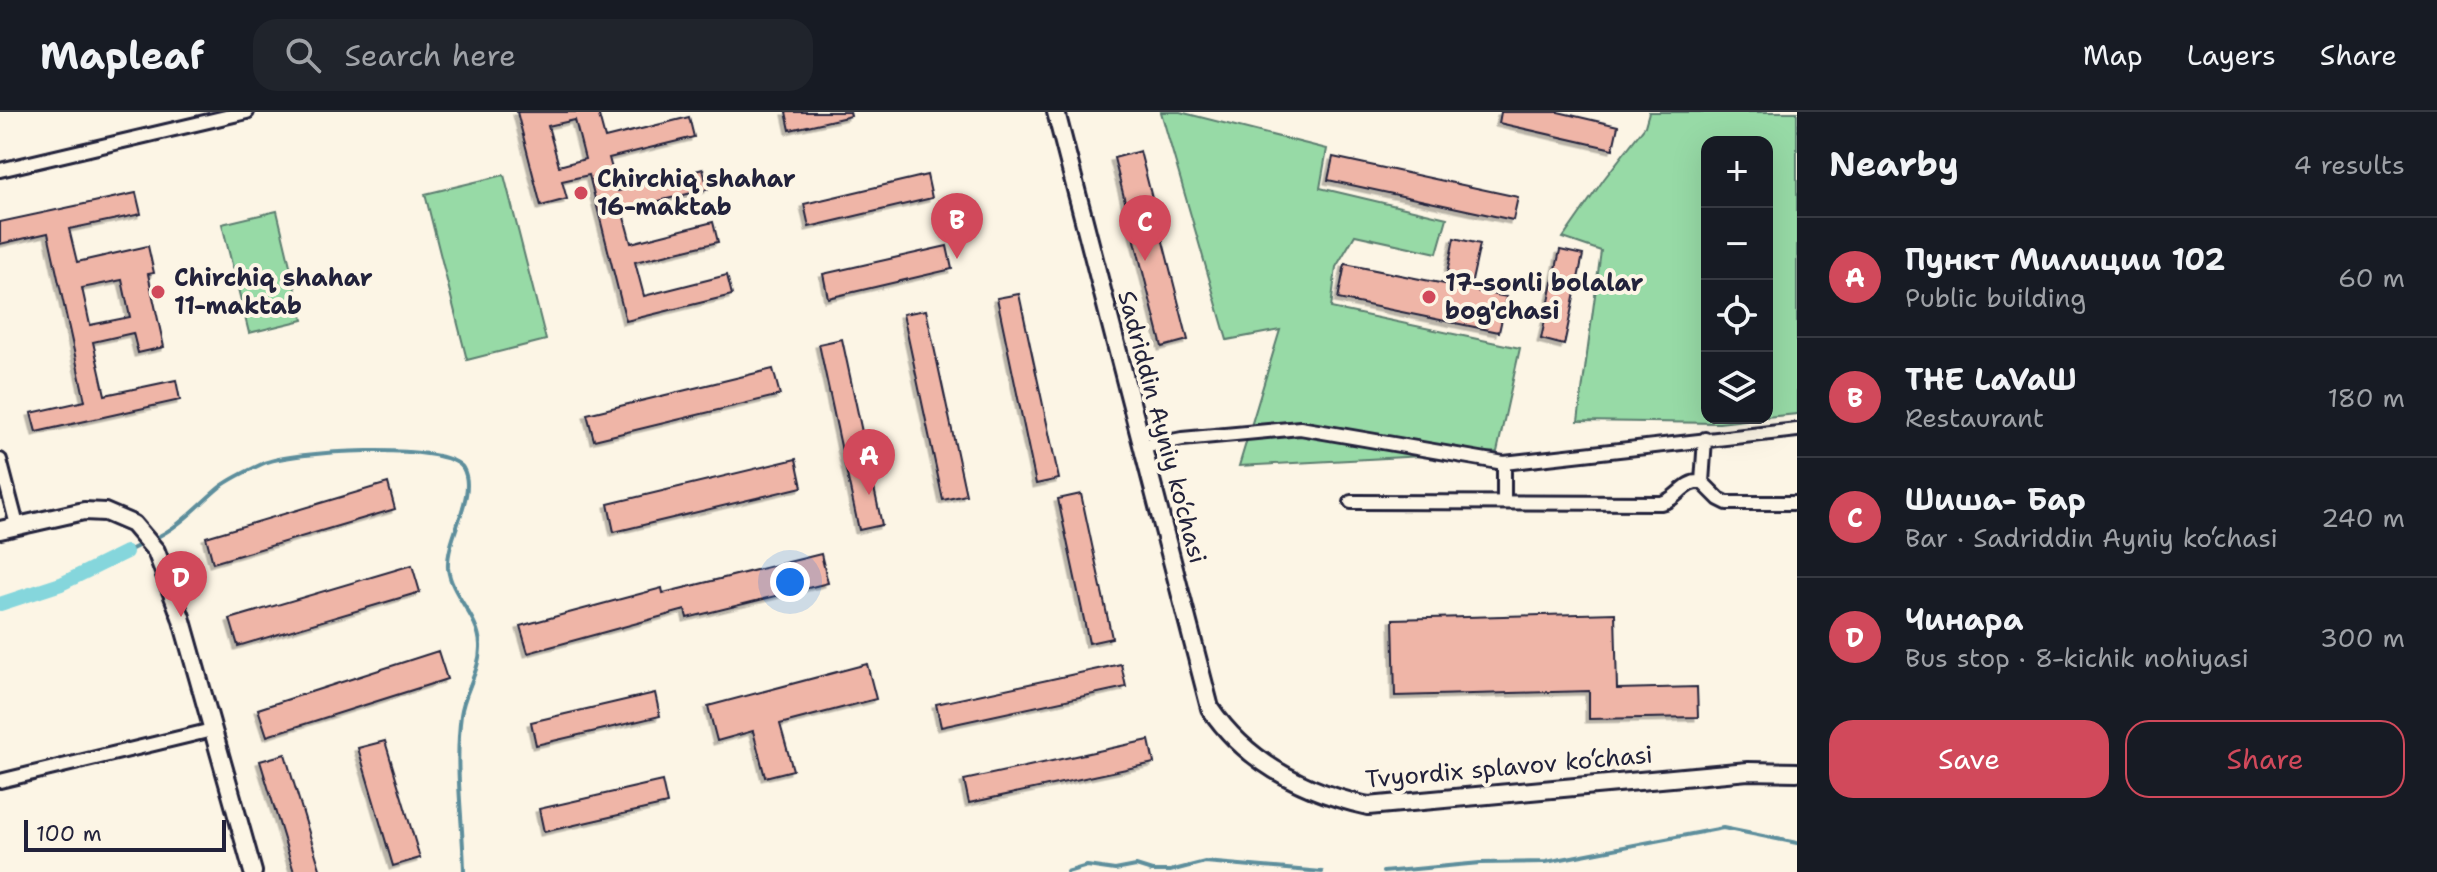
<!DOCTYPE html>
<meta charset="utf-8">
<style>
:root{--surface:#171b24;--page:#20242c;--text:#f1f3f6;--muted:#9ea1a6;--line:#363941;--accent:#d1495b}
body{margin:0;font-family:"Shantell Sans",sans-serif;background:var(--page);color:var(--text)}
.controls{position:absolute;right:24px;top:24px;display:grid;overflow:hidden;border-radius:16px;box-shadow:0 8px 32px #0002}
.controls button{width:72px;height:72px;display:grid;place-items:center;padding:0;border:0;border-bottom:2px solid var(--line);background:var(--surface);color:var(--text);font:40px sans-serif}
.scale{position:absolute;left:24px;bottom:20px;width:202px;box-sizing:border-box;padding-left:8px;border:4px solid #22223b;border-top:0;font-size:22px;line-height:28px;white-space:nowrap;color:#22223b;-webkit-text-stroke:6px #fcf5e5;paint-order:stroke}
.you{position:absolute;left:790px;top:470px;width:28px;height:28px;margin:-20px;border:6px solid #fff;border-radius:50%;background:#1a73e8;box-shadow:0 0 0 12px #1a73e833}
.badge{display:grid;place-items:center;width:52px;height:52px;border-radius:50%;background:var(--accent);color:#fff;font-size:26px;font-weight:700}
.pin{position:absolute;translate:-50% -66px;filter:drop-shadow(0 2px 4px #0008)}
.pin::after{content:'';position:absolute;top:42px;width:28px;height:24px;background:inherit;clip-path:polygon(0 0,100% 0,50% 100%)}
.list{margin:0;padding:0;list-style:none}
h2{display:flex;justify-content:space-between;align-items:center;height:104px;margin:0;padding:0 32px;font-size:34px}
h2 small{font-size:26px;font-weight:400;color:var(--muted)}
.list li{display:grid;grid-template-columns:52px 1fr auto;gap:24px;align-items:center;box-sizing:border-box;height:120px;padding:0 32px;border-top:2px solid var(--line)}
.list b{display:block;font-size:30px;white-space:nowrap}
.list p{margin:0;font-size:26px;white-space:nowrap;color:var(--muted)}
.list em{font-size:26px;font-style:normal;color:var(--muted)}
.actions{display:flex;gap:16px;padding:24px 32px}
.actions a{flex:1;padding:18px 0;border:2px solid var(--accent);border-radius:24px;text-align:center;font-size:28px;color:var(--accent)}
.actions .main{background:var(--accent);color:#fff}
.icon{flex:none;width:44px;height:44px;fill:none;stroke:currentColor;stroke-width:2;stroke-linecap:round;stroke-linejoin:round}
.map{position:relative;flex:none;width:1797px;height:760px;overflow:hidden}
header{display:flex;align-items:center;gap:48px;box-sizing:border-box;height:112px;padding:0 40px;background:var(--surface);border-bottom:2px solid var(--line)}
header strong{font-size:38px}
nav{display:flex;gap:44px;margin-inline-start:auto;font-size:28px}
.search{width:560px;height:72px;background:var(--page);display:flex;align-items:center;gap:20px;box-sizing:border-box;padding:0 28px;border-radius:24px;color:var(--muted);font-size:30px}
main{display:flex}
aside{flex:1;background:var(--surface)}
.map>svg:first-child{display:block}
.green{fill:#97daa6;stroke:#5c7e70;stroke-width:2}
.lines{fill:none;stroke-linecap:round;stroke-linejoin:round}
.stream{stroke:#5d8e9c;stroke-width:4}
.canal{stroke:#85d6dc;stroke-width:14}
.building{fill:#efb5a7;stroke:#22223b;stroke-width:2;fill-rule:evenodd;filter:url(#shadow)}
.minor-casing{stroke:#22223b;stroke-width:18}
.tertiary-casing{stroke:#22223b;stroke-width:22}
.minor{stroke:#fcf5e5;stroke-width:12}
.tertiary{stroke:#fcf5e5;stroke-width:16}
.poi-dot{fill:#d1495b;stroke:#fcf5e5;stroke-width:3}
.labels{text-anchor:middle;stroke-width:8;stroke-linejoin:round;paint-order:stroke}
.poi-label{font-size:24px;font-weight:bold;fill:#22223b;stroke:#fcf5e5;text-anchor:start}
.street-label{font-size:24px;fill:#22223b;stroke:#fcf5e5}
</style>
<header>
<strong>Mapleaf</strong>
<div class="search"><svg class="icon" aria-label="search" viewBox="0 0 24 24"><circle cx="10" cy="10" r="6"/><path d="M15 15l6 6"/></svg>Search here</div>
<nav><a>Map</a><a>Layers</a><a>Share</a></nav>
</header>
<main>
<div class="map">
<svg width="1797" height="760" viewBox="0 0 1797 760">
<defs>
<filter id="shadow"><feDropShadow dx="-3.5" dy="3.5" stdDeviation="0" flood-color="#0004"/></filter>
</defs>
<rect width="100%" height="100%" fill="#fcf5e5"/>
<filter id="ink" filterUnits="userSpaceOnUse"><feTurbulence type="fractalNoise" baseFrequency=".0125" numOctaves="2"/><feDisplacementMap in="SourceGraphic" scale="16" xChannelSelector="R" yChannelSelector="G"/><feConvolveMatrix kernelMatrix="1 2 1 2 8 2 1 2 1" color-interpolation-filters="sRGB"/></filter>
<g filter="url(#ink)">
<path class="green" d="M1161,0H1180L1327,37L1320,76L1447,106L1437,141L1355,123L1336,155L1331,196L1520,236L1497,340L1239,354L1280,218L1227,228Z
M1649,0H1797V302L1767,305V30H1707V306H1763L1719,311L1578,309L1601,139L1563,126L1604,67L1645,14Z
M504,63L546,228L467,248L425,82Z
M277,99L303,208L249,221L222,112Z"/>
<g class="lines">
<path class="stream" d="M153,427C180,415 198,393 220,375C232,366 249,358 262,352C290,339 447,329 463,356C478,382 446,425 448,456C451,484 479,504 480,533C481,558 464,579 461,603C454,655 463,707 464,760
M126,440L142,432
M1067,760L1087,754L1115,758L1136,754L1152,759H1170L1205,750L1322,760
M1383,760L1480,751L1546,750L1723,716L1797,731"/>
<path class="canal" d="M0,492L61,472L126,440"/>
</g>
<path class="building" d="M517,0H598L605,26L689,5L694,25L609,46L618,79L703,57L708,77L622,98L631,131L713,110L718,130L635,150L644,184L727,163L732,183L626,209L589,63L562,69L567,87L541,94ZM575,8L585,47L559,54L548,14Z
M786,0H850L851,4L790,18Z
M1501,0H1558L1618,14L1613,37L1499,11Z
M1140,39L1188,228L1162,235L1114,46Z
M1333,45L1518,85L1513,108L1328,68Z
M927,63L932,86L809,115L804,92Z
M136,81L141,102L69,117L77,150L148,134L154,161L148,162L164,235L138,241L133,221L93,230L105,283L176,268L180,288L36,320L31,301L85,289L48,121L0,132V110ZM122,168L130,205L90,213L82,176Z
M1454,126L1480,132L1470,178L1507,185L1499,220L1338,187L1345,152L1445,172Z
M947,134L952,157L828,186L823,162Z
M1560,138L1583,143L1564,233L1541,227Z
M1019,182L1059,367L1036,372L997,186Z
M926,198L966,383L943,388L903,202Z
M842,227L882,413L859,418L819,232Z
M773,257L780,283L594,328L587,302Z
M796,347L802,375L614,420L608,392Z
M388,371L395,397L213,451L206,425Z
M1081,382L1112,526L1089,531L1058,387Z
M821,442L828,471L687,506L685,498L528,541L520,514L662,476L663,481Z
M412,453L420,480L238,534L230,507Z
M1615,501L1617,577L1697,575L1698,605L1589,607V579L1395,584L1393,507Z
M438,539L447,567L267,624L258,597Z
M867,552L876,587L780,612L793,658L765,665L753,619L717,629L708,594Z
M1121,552L1126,575L941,615L936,592Z
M655,581L660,604L536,633L531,610Z
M1149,628L1154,651L969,691L964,668Z
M385,629L420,746L393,754L358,636Z
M285,642L321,760H294L260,649Z
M662,669L667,692L544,720L539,697Z"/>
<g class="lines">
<g class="minor-casing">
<path id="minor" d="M0,58L247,0
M1142,335L1182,327L1300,316L1504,351L1797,318
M0,348L17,413
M1702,370L1705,327
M1504,389V351
M1351,390L1661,391C1679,387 1683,368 1702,370L1719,387L1727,391H1797
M0,669L212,618"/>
</g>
<g class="tertiary-casing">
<path id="tertiary" d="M1056,0L1210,596C1247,651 1305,680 1368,694L1748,659L1797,660
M0,418L84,399L105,400L133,412L156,439L181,505L253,760"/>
</g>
<use href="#minor" class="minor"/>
<use href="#tertiary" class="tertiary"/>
</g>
</g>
<g class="poi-dot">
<circle cx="581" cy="81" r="8"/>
<circle cx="158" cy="180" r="8"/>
<circle cx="1429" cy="185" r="8"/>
</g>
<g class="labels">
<g class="poi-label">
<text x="597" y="75">Chirchiq shahar<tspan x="597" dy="28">16-maktab</tspan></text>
<text x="174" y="174">Chirchiq shahar<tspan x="174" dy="28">11-maktab</tspan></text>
<text x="1445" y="179">17-sonli bolalar<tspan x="1445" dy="28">bog'chasi</tspan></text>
</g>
<g class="street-label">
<text transform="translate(1162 315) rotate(75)" y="8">Sadriddin Ayniy ko‘chasi</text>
<text transform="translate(1509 655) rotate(-5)" y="8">Tvyordix splavov ko‘chasi</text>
</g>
</g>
</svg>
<div class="controls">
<button>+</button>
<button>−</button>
<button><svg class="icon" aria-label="locate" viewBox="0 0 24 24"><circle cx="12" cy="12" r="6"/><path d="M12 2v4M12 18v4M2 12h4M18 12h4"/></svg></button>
<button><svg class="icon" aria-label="layers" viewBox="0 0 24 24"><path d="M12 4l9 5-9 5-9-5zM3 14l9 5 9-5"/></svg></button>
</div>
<div class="scale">100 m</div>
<div class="you"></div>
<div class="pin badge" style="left:869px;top:383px">A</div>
<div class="pin badge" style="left:957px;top:147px">B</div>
<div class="pin badge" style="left:1145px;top:149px">C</div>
<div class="pin badge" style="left:181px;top:505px">D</div>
</div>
<aside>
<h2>Nearby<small>4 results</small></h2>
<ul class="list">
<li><span class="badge">A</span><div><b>Пункт Милиции 102</b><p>Public building</p></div><em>60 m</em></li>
<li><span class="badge">B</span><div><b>THE LaVaШ</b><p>Restaurant</p></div><em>180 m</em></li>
<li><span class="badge">C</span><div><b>Шиша- Бар</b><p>Bar · Sadriddin Ayniy ko‘chasi</p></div><em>240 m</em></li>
<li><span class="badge">D</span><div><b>Чинара</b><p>Bus stop · 8-kichik nohiyasi</p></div><em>300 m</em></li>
</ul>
<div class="actions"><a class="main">Save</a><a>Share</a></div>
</aside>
</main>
